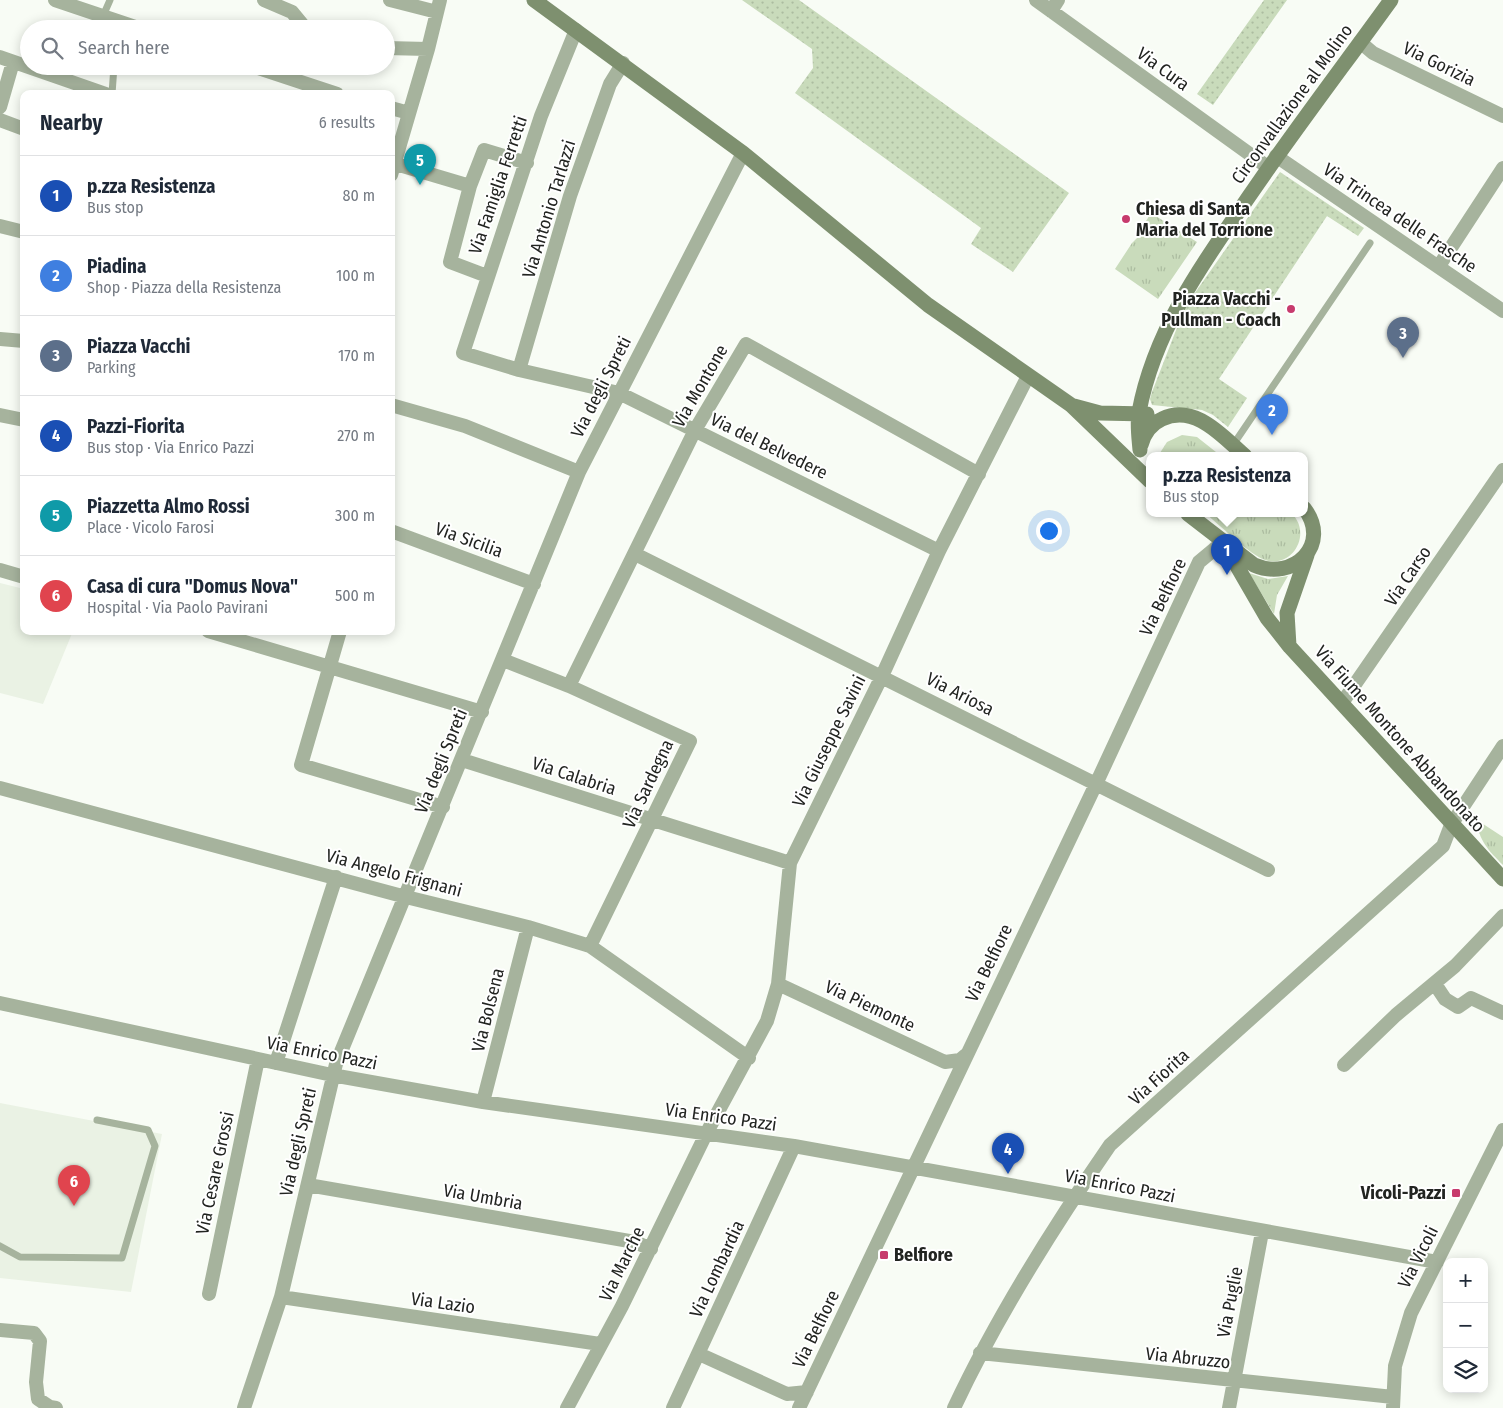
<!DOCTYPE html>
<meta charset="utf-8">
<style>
:root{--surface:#fff;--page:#f2f2f3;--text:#1f2937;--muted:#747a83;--line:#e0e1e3;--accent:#0f766e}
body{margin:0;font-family:"Fira Sans Condensed",sans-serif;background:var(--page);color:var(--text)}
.controls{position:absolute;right:15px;bottom:15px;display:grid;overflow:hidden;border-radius:10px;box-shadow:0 2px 12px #0003}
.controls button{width:45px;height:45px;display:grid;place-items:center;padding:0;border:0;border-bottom:1px solid var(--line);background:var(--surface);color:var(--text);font:25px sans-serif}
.you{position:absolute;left:1048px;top:530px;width:18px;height:18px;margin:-12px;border:4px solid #fff;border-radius:50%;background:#1a73e8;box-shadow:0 0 0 8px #1a73e833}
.badge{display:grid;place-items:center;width:32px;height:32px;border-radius:50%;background:var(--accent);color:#fff;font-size:16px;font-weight:700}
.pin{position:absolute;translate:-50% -41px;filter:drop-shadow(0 1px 2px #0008)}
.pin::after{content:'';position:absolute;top:26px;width:18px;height:15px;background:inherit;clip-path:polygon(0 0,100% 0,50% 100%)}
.popup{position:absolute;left:1146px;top:452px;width:162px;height:65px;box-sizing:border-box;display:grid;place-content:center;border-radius:10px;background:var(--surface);filter:drop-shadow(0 1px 4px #0005);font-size:16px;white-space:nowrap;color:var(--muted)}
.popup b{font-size:19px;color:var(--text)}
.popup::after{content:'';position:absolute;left:50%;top:100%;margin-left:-10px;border:10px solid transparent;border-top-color:var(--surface)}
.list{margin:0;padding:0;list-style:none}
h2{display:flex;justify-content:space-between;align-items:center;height:65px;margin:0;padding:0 20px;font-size:21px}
h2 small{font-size:16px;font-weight:400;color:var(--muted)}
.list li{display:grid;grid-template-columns:32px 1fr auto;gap:15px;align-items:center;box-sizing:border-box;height:80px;padding:0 20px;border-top:1px solid var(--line)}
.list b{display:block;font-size:19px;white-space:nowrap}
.list p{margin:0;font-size:16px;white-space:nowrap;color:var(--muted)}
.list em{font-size:16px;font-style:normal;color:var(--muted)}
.icon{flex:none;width:28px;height:28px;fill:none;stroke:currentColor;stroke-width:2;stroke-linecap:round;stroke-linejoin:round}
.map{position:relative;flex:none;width:1503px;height:1408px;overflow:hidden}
.search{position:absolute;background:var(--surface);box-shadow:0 2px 12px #0003;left:20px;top:20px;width:375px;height:55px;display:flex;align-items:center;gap:12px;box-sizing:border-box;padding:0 18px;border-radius:28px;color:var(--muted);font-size:19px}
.panel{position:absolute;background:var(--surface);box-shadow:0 2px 12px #0003;left:20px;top:90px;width:375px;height:545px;border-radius:10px}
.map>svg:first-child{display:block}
.built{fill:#eaf2e4}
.grass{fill:url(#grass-tufts)}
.park{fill:url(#park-dots)}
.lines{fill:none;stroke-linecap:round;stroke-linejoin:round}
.lane{stroke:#a6b39d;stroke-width:7}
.street{stroke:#a6b39d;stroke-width:14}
.secondary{stroke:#7e906f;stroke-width:15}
.poi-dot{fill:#c73b6d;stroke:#fff;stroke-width:2}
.labels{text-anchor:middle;stroke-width:4;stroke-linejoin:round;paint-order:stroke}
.street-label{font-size:18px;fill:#222421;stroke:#fff}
.poi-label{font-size:18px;font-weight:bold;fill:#222421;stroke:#fff;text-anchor:start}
</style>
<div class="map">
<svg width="1503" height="1408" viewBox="0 0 1503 1408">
<defs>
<pattern id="grass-tufts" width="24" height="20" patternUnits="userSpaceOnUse" patternTransform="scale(1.25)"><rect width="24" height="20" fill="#c9dbbb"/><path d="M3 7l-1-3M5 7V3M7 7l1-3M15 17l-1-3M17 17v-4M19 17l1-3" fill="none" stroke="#acbca0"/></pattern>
<pattern id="park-dots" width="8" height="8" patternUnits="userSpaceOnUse" patternTransform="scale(1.25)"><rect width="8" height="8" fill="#c9dbbb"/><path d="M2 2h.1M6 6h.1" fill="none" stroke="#acbca0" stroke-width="1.8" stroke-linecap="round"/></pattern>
</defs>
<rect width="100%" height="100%" fill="#f8fcf5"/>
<path class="built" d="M0,583L24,589V631H73L43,704L0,693Z
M0,1103L162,1134L131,1292L0,1278Z"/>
<path class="grass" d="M1151,213L1197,242L1158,299L1115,269L1132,243L1141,234L1143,228L1148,227L1146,221Z
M1182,435L1197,437L1221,456H1158L1167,442Z
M1206,514H1292C1312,533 1293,569 1265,560C1250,555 1220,525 1206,514Z
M1249,573L1268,579L1288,576L1277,595L1274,614Z
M1477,820L1503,837V865C1489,851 1478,840 1477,820Z"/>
<path class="park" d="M742,0H799L1069,193L1013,272L971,244L981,228L795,93L813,68L812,49Z
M1264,0H1287L1213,105L1197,94Z
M1280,172L1364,228L1358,236L1327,216L1219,379L1247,398L1228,427L1213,415L1202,410L1152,405L1150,399L1152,392L1185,307Z"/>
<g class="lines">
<path class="lane" d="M103,16L110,0
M112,94L114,66
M1233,445L1370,243
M0,1246L20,1257L122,1258L155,1146L148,1130L97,1120"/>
<path class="street" d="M55,0L141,29
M264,0L292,12L306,29
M390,0L437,12
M1036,0L1269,168
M1051,11L1058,0
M576,30L541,116L463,353L519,370L619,393L939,551
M1360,42L1373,53L1503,116
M386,48L428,49
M0,57L106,94
M252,66L337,94
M0,107L13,62
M391,108L409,113
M0,120L24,129
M1276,156L1503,311
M396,164L470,186
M391,175L428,49L440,0
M0,226L24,232
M1439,266L1503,168
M487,276L450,262L470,186L484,150L527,163
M0,339L24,341
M519,370L570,196L610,84L623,63
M391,405L465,426L579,472
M0,415L24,420
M391,531L534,584
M635,554L1268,870
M0,570L24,577
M208,631L482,712
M340,631L301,765L443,807
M503,660L569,686L690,741L590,946
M569,686L695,430L746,344L979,474
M1342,703L1503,470
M462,760L790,863
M0,788L406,897L528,927L590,946L749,1058
M778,984L945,1062L960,1060L966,1055
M1435,984L1445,999L1458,1007L1471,998L1503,1013
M0,1003L332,1075L483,1102L794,1146L1437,1262
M276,1063L336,877
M1344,1065L1396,1015L1455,966L1503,916
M483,1102L528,927
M308,1185L635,1242L651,1249
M209,1294L258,1059
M281,1297L600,1344
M0,1330L34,1333L40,1341L36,1382L38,1399L50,1407L56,1408
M980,1353L1393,1397
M699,1354L787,1394L807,1392
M244,1408L281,1297L336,1064L579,472L743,153
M567,1408L622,1306L706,1134L767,1021L778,984L790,863L882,676L939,551L1028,376
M673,1408L794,1146
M799,1408L1096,784L1199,562L1223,542
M954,1408C997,1316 1052,1229 1110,1145L1443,846L1451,825L1503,746
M1229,1408L1262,1232
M1393,1408L1395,1366L1411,1313L1503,1130"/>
<path class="secondary" d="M534,0L743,153L928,305L1071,405L1150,481
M1074,406L1100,413L1147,414
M1141,445C1144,434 1151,424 1162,419C1195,403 1223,437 1245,456
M1140,450C1139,438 1137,424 1139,412C1155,325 1210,253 1259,182C1302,120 1347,61 1391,0
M1188,514L1254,565C1294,582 1332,544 1304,508
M1223,542L1267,618L1290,647L1503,879
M1289,646L1287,613L1307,555"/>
</g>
<g class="poi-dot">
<circle cx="1126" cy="219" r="5"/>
<circle cx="1291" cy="309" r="5"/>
<rect x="1451" y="1188" width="10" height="10" rx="2.5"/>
<rect x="879" y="1250" width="10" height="10" rx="2.5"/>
</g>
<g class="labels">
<g class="street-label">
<text transform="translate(1439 64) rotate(26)" y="6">Via Gorizia</text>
<text transform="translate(1163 69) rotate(36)" y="6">Via Cura</text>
<text transform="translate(1292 104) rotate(-54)" y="6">Circonvallazione al Molino</text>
<text transform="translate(498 185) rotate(-71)" y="6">Via Famiglia Ferretti</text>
<text transform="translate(549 209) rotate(-73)" y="6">Via Antonio Tarlazzi</text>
<text transform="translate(1400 218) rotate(34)" y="6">Via Trincea delle Frasche</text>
<text transform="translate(700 386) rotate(-60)" y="6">Via Montone</text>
<text transform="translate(601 387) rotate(-63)" y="6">Via degli Spreti</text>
<text transform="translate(769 446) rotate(26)" y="6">Via del Belvedere</text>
<text transform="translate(469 540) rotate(20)" y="6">Via Sicilia</text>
<text transform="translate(1408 576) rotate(-56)" y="6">Via Carso</text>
<text transform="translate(1163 597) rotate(-64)" y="6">Via Belfiore</text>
<text transform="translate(960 694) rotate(27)" y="6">Via Ariosa</text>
<text transform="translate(1400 739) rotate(48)" y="6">Via Fiume Montone Abbandonato</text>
<text transform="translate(829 741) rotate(-64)" y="6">Via Giuseppe Savini</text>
<text transform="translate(441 761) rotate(-68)" y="6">Via degli Spreti</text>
<text transform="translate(574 776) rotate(18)" y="6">Via Calabria</text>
<text transform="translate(648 784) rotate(-65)" y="6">Via Sardegna</text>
<text transform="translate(394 873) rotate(15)" y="6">Via Angelo Frignani</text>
<text transform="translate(989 963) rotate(-64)" y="6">Via Belfiore</text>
<text transform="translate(870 1006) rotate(25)" y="6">Via Piemonte</text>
<text transform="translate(488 1010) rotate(-76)" y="6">Via Bolsena</text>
<text transform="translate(322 1053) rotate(11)" y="6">Via Enrico Pazzi</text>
<text transform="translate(1159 1077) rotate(-42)" y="6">Via Fiorita</text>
<text transform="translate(721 1117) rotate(8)" y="6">Via Enrico Pazzi</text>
<text transform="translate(298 1142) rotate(-77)" y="6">Via degli Spreti</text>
<text transform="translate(215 1173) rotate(-78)" y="6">Via Cesare Grossi</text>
<text transform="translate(1120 1186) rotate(11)" y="6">Via Enrico Pazzi</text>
<text transform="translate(483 1197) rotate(10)" y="6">Via Umbria</text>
<text transform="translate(1418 1257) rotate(-63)" y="6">Via Vicoli</text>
<text transform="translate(622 1264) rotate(-64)" y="6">Via Marche</text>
<text transform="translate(717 1269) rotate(-65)" y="6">Via Lombardia</text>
<text transform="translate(1230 1302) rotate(-79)" y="6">Via Puglie</text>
<text transform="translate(443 1303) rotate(8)" y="6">Via Lazio</text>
<text transform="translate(816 1329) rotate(-64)" y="6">Via Belfiore</text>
<text transform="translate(1188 1358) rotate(6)" y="6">Via Abruzzo</text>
</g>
<g class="poi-label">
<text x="1136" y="215">Chiesa di Santa<tspan x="1136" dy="21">Maria del Torrione</tspan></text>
<text x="1281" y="305" text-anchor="end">Piazza Vacchi -<tspan x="1281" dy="21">Pullman - Coach</tspan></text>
<text x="1446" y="1199" text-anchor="end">Vicoli-Pazzi</text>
<text x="894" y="1261">Belfiore</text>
</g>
</g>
</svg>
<div class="controls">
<button>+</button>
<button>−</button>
<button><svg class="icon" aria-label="layers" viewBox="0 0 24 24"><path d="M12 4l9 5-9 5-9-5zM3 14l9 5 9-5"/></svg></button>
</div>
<div class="you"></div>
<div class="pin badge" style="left:1227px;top:575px;background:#1a4fb4">1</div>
<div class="popup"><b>p.zza Resistenza</b>Bus stop</div>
<div class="pin badge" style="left:1272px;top:435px;background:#3f7fe0">2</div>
<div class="pin badge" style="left:1403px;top:358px;background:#5c6f8a">3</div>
<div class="pin badge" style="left:1008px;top:1174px;background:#1a4fb4">4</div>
<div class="pin badge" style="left:420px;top:185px;background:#0f9aa8">5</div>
<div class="pin badge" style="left:74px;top:1206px;background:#e0444e">6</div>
<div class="search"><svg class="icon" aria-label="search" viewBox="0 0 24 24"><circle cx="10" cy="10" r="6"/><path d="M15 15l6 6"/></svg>Search here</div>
<section class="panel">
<h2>Nearby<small>6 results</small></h2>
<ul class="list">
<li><span class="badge" style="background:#1a4fb4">1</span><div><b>p.zza Resistenza</b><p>Bus stop</p></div><em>80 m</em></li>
<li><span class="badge" style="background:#3f7fe0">2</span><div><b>Piadina</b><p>Shop · Piazza della Resistenza</p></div><em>100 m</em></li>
<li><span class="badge" style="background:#5c6f8a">3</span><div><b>Piazza Vacchi</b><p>Parking</p></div><em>170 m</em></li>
<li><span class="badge" style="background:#1a4fb4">4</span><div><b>Pazzi-Fiorita</b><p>Bus stop · Via Enrico Pazzi</p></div><em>270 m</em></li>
<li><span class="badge" style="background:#0f9aa8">5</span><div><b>Piazzetta Almo Rossi</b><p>Place · Vicolo Farosi</p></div><em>300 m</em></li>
<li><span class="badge" style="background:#e0444e">6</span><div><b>Casa di cura &quot;Domus Nova&quot;</b><p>Hospital · Via Paolo Pavirani</p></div><em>500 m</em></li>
</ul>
</section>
</div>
